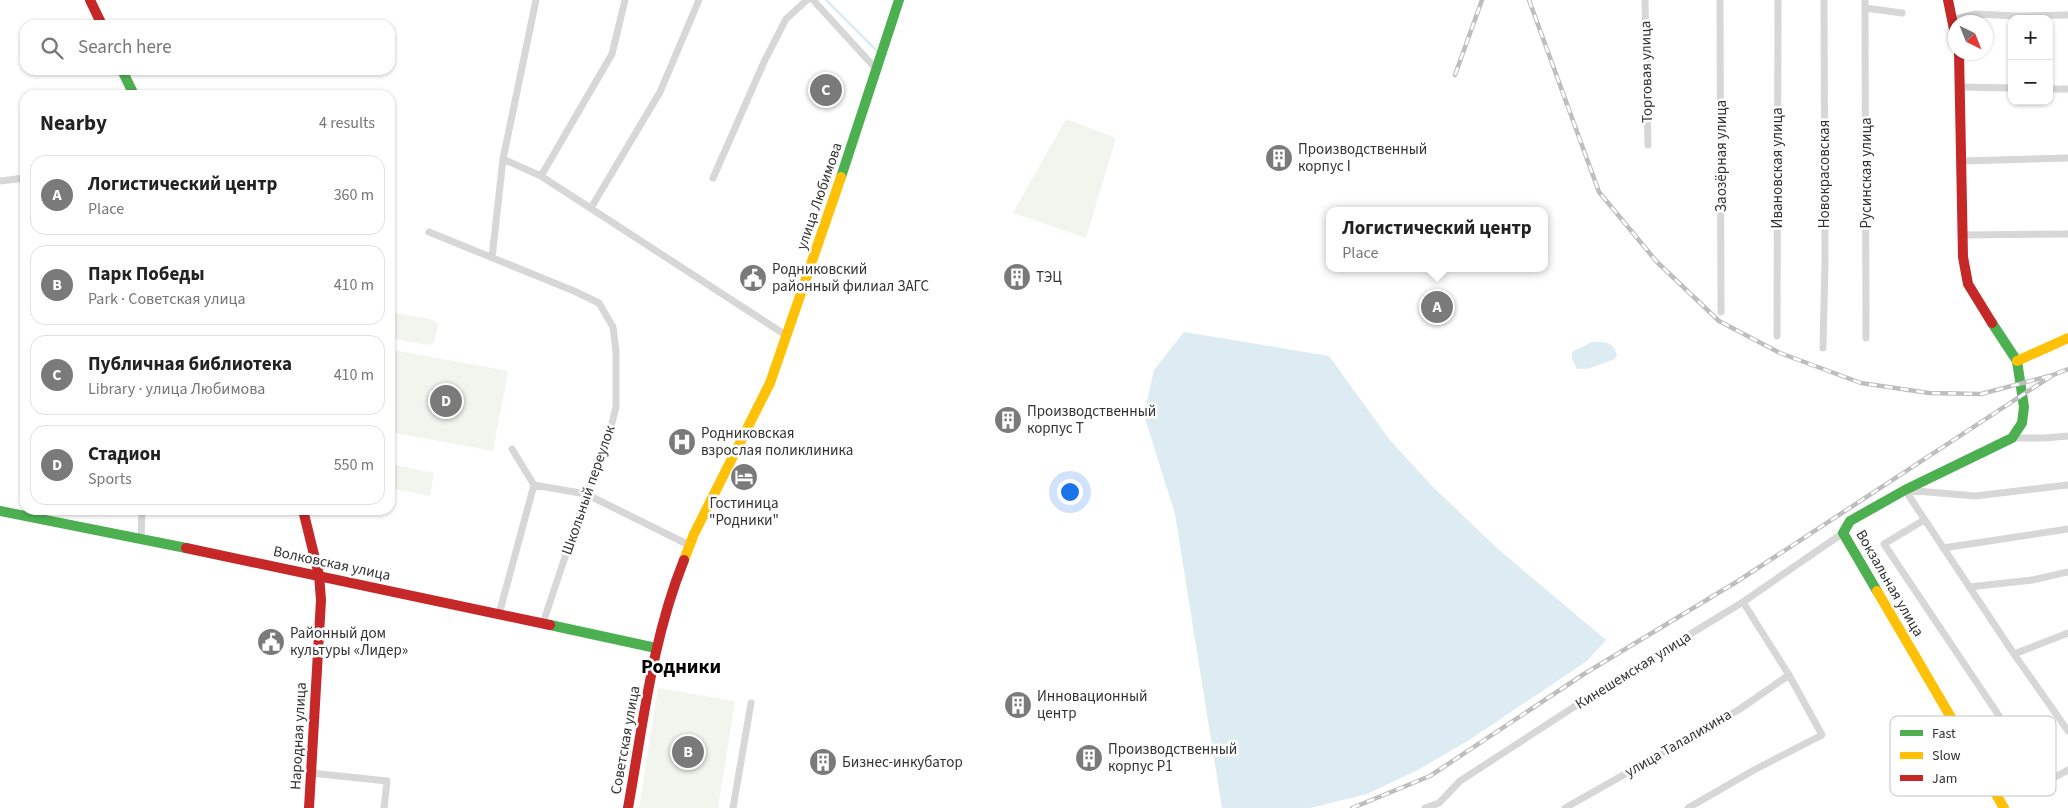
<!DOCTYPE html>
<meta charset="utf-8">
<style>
:root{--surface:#fff;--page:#f2f2f2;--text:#222;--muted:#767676;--line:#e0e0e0;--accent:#7a7a7a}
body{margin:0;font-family:"Source Sans 3",sans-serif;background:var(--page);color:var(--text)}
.controls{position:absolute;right:15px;top:15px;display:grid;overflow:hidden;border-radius:10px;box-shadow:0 1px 4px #0004}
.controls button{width:45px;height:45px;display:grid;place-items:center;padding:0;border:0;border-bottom:1px solid var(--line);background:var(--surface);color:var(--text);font:25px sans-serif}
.compass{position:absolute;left:1948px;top:15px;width:45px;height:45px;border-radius:50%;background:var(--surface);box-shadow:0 1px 4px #0004;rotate:137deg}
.you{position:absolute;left:1069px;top:491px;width:18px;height:18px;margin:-12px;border:4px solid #fff;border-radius:50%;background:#1a73e8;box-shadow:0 0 0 8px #1a73e833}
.badge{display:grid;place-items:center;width:32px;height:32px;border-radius:50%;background:var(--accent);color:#fff;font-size:16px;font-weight:700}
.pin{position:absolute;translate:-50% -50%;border:2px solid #fff;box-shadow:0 1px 5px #0006}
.popup{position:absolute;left:1326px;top:207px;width:222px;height:65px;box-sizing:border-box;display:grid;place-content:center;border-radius:10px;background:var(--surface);filter:drop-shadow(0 1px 4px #0005);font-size:16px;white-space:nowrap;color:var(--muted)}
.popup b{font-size:19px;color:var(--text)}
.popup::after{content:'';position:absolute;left:50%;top:100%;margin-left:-10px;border:10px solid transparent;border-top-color:var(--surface)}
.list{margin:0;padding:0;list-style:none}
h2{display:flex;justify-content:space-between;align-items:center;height:65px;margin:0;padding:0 20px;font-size:21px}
h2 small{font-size:16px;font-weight:400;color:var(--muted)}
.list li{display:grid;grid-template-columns:32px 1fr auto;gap:15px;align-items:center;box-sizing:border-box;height:80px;margin:0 10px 10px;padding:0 10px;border:1px solid var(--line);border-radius:15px}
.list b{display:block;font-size:19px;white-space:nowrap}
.list p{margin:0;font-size:16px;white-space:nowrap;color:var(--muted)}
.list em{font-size:16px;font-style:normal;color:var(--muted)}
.icon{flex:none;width:28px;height:28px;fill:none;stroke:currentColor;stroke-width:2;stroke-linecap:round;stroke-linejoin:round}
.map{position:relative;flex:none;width:2068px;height:808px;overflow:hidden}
.search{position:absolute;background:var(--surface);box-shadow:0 1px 4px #0004;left:20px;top:20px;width:375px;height:55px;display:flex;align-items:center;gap:12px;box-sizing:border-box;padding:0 18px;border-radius:15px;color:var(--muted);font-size:19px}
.panel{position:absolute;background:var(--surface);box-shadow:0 1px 4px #0004;left:20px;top:90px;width:375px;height:425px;border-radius:15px}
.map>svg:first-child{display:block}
.green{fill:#f1f5ed}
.water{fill:#ddebf3}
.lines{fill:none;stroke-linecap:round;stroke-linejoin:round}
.stream{stroke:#ddebf3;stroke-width:2.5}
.street{stroke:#d7d7d7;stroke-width:7}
.fast{stroke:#4caf50;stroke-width:10}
.slow{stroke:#ffc107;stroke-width:10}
.jam{stroke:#c62828;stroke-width:10}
.rail-casing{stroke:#bebebe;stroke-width:4.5}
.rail{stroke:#fff;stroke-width:2.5;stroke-dasharray:8;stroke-linecap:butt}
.labels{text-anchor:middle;stroke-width:5;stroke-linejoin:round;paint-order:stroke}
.street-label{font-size:15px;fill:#333;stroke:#fff}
.poi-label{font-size:15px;fill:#333;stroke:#fff;text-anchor:start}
.district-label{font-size:20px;font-weight:bold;fill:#000;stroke:#fff}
.key{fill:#fff;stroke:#c2c2c2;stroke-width:1}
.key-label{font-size:14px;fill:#333}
</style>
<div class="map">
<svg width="2068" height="808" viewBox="0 0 2068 808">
<rect width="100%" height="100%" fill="#fff"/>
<path class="green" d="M1066,119L1116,138L1086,238L1013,213Z
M394,313L433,320L438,325L434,342L428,345L390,338V316Z
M393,350L508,371L493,451L390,432V366Z
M390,464L434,473L430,496L390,488Z
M658,688L735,701L718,808H639Z"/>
<path class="water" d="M1184,332L1329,356L1389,439L1432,486L1498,549L1606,640L1587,661L1469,740L1418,770L1367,794L1310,808H1222L1175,514L1144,415L1154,370Z
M1592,342C1607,343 1612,340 1617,355L1615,359L1587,369H1577L1572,359V352Z"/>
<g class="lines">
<path class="stream" d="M826,0L879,53"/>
<path class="street" d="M813,0L877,70
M1645,0L1648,145
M1720,0L1721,312
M1865,0V8L1902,13
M1865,8L1866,338
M1951,20L1976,14L2016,16L2068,15
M1960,87L2012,88
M2049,89H2068
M503,159L541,176L787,336
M1962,161L2068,158
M541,176L612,54L625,0
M713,178L764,62L786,19L807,0
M0,181L25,178
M591,208L660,92L699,0
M429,232L574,291L599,303L613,327L616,351V407L605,451L586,494L543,623
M1963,235L2068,234
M492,258L503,159L536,0
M1777,336L1778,0
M1823,348L1825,263L1824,0
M2012,438H2045L2068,436
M534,485L586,494L689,545
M1905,490L2014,654L2068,731
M1905,490L1975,496L2068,485
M1924,520L1884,544L2044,783L2068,770
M141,538L142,510
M1943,548L2068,529
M1969,587L2032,580L2068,572
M499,614L534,485L512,449
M2014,654L2068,633
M311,773L387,781L384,808
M733,808L751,703
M1425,808L1439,803L1460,781L1623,675L1743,602L1843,533
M1565,808L1740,709L1789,675
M1688,808L1754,770L1822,735L1789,675L1743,602"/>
<path class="fast" d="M122,70L134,95
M841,177L899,0
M0,511L186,548
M1877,591L1843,533L1850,521L1905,490L2012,438L2022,423L2024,407L2017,361L1992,323
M550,625L656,648"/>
<path class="slow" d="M2017,361L2068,338
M684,560L694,534L770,383L841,177
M1877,591L2004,808"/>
<path class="jam" d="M90,0L102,25
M1948,0L1956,39
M1959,52L1963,257L1968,284L1992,323
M303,510L319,575L321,600L309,808
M186,548L550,625
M628,808C643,725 652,639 684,560"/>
<g class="rail-casing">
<path id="rail" d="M1529,0L1599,192L1657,262L1719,321L1780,353L1861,383L1929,393L1981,394L2053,375L2068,369
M1455,75L1482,0
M1352,808L1430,776L1584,674L1738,581L2053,375"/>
</g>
<use href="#rail" class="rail"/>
</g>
<defs>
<g id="building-disc" transform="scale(1.4375)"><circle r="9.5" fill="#7a7a7a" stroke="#fff"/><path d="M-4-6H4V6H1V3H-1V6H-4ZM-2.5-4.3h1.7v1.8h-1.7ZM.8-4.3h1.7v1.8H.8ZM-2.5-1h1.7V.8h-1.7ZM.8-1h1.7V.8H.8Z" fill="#fff"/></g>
<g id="civic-disc" transform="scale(1.4375)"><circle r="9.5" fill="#7a7a7a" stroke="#fff"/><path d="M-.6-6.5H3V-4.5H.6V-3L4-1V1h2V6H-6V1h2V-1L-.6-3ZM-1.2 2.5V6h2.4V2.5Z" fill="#fff"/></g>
<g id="hospital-disc" transform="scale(1.4375)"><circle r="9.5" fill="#7a7a7a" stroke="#fff"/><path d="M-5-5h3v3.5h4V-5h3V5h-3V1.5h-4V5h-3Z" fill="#fff"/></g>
<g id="hotel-disc" transform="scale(1.4375)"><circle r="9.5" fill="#7a7a7a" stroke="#fff"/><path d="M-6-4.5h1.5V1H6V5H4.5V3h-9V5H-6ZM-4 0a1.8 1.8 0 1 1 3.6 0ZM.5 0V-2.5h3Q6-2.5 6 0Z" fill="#fff"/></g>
</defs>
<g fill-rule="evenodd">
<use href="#building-disc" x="1279" y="158"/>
<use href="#building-disc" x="1017" y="277"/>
<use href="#civic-disc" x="753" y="278"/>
<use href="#building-disc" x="1008" y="420"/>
<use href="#hospital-disc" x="682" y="442"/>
<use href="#hotel-disc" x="744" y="477"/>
<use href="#civic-disc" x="271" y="642"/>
<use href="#building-disc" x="1018" y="705"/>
<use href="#building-disc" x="1089" y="758"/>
<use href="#building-disc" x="823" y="762"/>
</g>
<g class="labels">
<g class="street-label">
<text transform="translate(1646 72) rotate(-91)" y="5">Торговая улица</text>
<text transform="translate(1721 156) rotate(-90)" y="5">Заозёрная улица</text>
<text transform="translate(1777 168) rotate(-90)" y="5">Ивановская улица</text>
<text transform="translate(1866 173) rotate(-90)" y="5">Русинская улица</text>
<text transform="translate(1824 174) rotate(-90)" y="5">Новокрасовская</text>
<text transform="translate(819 196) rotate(-71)" y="5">улица Любимова</text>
<text transform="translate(588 490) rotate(-71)" y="5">Школьный переулок</text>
<text transform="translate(332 563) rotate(12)" y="5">Волковская улица</text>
<text transform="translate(1890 583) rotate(60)" y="5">Вокзальная улица</text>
<text transform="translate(1633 670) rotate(-32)" y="5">Кинешемская улица</text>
<text transform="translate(298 736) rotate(-87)" y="5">Народная улица</text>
<text transform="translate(625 740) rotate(-80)" y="5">Советская улица</text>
<text transform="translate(1678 743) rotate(-30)" y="5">улица Талалихина</text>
</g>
<g class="poi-label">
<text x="1298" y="154">Производственный<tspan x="1298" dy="17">корпус I</tspan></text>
<text x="772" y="274">Родниковский<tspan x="772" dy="17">районный филиал ЗАГС</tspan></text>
<text x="1036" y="282">ТЭЦ</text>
<text x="1027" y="416">Производственный<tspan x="1027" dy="17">корпус T</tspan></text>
<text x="701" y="438">Родниковская<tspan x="701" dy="17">взрослая поликлиника</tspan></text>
<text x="744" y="508" text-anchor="middle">Гостиница<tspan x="744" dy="17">"Родники"</tspan></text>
<text x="290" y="638">Районный дом<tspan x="290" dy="17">культуры «Лидер»</tspan></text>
<text x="1037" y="701">Инновационный<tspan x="1037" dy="17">центр</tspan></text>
<text x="1108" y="754">Производственный<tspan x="1108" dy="17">корпус P1</tspan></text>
<text x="842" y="767">Бизнес-инкубатор</text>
</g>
<g class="district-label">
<text x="681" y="673">Родники</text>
</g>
</g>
<rect x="1890" y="716" width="166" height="80" rx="8" class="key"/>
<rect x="1900" y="730" width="23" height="6" fill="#4caf50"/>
<rect x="1900" y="752" width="23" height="7" fill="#ffc107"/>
<rect x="1900" y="775" width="23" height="6" fill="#c62828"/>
<g class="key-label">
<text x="1932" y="738">Fast</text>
<text x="1932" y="760">Slow</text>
<text x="1932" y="783">Jam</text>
</g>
</svg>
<div class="controls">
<button>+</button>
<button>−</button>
</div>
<svg class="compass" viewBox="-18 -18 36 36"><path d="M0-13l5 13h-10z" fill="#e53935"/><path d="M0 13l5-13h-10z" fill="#767676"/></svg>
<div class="you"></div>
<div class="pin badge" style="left:1437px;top:307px">A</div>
<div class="popup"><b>Логистический центр</b>Place</div>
<div class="pin badge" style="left:688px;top:752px">B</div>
<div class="pin badge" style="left:826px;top:90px">C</div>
<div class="pin badge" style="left:446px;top:401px">D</div>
<div class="search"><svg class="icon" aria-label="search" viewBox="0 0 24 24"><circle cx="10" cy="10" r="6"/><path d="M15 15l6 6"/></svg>Search here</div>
<section class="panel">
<h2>Nearby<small>4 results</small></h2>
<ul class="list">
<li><span class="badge">A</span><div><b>Логистический центр</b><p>Place</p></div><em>360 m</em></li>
<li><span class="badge">B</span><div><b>Парк Победы</b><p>Park · Советская улица</p></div><em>410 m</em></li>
<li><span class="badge">C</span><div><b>Публичная библиотека</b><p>Library · улица Любимова</p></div><em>410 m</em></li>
<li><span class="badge">D</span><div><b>Стадион</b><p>Sports</p></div><em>550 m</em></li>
</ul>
</section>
</div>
